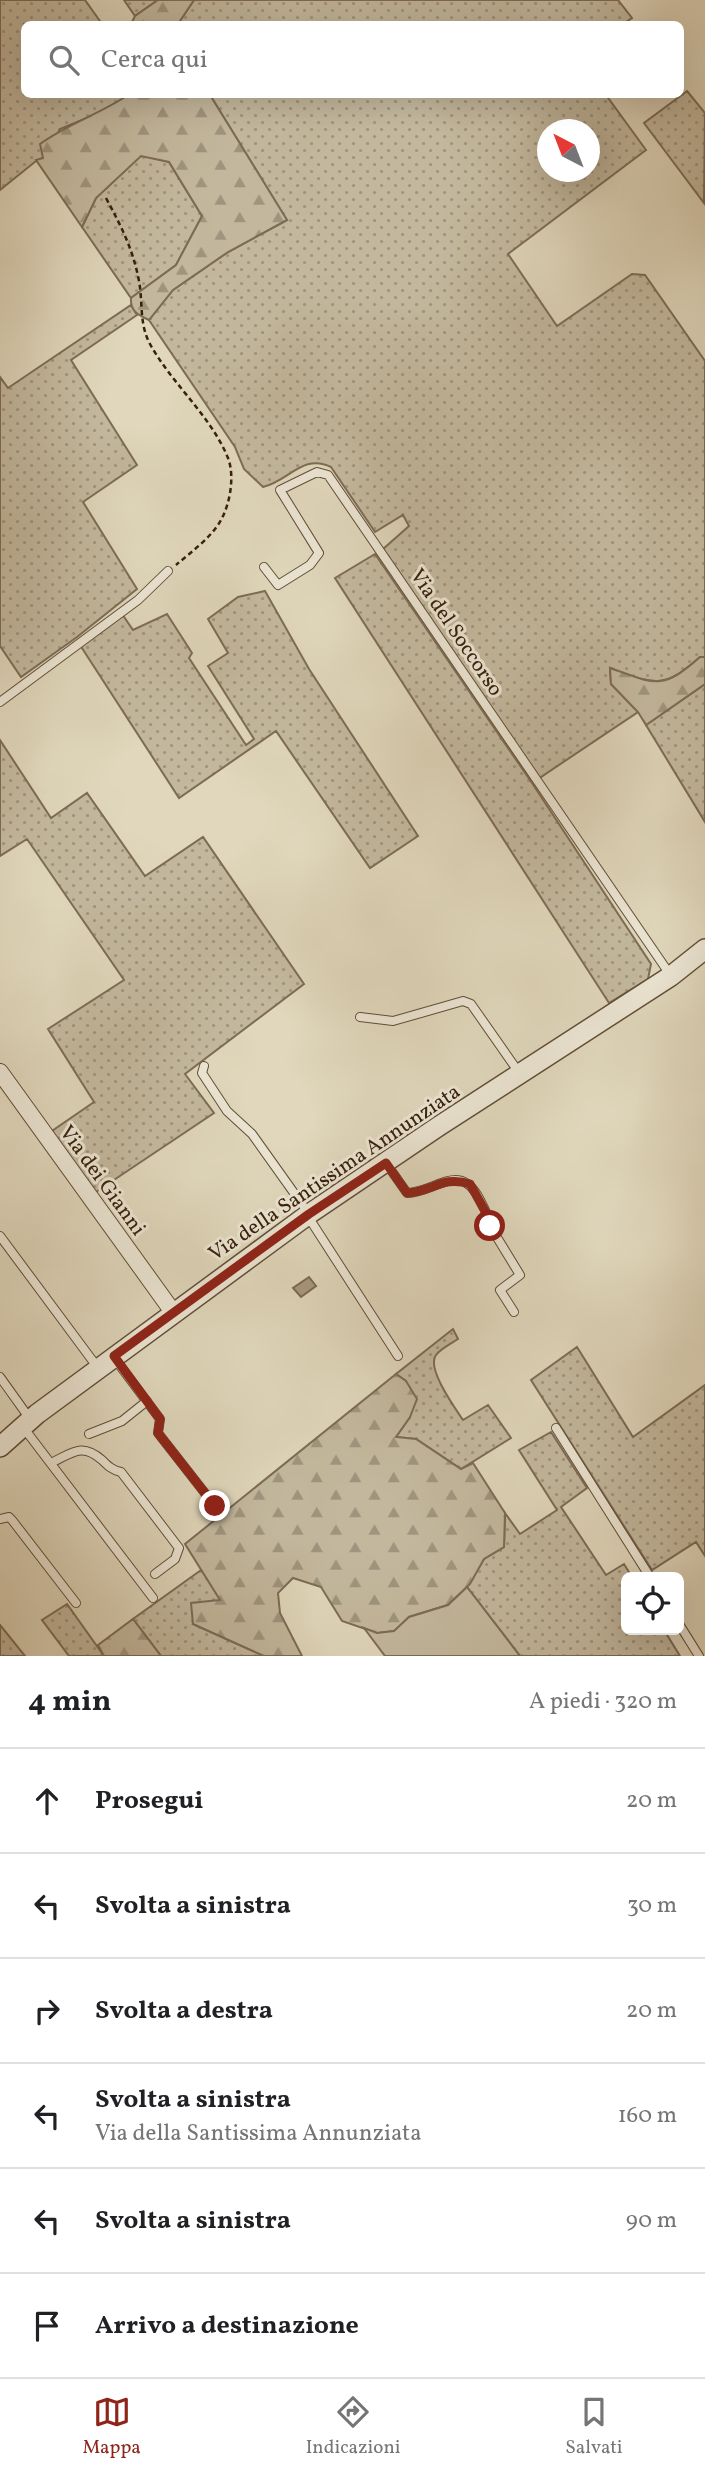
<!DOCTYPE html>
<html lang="it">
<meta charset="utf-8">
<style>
:root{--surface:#fff;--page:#f2f2f2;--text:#202124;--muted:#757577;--line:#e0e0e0;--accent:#8f2418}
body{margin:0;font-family:Vollkorn,serif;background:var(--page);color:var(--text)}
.controls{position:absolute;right:21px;bottom:21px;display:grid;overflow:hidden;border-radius:10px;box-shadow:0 7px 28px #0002}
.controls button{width:63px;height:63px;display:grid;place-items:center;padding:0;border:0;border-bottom:2px solid var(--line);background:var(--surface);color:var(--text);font:35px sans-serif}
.compass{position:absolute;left:537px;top:119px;width:63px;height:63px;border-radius:50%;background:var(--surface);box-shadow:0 7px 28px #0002;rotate:318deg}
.stop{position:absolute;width:21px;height:21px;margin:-16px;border:5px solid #8f2418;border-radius:50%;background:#fff}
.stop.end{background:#8f2418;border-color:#fff;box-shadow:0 2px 7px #0008}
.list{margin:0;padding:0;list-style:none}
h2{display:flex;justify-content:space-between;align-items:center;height:91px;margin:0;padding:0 28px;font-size:30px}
h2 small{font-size:23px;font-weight:400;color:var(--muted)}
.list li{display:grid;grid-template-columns:46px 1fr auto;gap:21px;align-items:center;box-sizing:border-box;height:105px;padding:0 28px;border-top:2px solid var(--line)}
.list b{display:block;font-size:26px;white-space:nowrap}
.list p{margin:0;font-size:23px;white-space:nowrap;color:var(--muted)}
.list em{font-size:23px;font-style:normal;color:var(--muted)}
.icon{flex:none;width:38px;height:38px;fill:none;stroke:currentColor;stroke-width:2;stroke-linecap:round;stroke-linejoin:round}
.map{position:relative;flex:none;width:705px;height:1656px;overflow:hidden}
.search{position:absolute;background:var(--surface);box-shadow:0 7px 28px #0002;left:21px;right:21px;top:21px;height:77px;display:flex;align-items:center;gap:18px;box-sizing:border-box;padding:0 24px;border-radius:10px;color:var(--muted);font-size:26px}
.sheet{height:721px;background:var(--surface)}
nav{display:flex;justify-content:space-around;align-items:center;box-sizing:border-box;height:98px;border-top:2px solid var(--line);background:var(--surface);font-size:19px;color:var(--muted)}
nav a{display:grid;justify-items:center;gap:4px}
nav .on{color:var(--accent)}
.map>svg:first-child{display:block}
.grass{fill:url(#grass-dots);stroke:#7d6c55;stroke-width:2;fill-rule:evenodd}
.forest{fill:url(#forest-firs);stroke:#7d6c55;stroke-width:2}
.garden{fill:#c3b89e;stroke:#7d6c55;stroke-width:2}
.water{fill:#a79980;stroke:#7a6952;stroke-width:2}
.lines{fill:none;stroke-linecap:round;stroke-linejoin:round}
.service-casing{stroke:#614e38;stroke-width:10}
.minor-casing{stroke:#614e38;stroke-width:18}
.tertiary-casing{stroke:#614e38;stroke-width:22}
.path{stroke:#37200c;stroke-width:2.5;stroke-dasharray:5 3.5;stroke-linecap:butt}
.service{stroke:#ebe5d3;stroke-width:8}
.minor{stroke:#ebe5d3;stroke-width:16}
.tertiary{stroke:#ebe5d3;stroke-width:19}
.route{stroke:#8f2418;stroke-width:9}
.labels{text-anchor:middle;stroke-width:6;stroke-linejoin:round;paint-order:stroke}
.street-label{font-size:21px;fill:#37200c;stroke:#ebe5d3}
</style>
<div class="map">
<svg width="705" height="1656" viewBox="0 0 705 1656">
<defs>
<pattern id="grass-dots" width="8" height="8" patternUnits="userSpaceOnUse" patternTransform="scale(1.75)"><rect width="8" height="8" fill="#c3b89e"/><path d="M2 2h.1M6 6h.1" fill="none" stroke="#9f957f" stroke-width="1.8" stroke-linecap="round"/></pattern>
<pattern id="forest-firs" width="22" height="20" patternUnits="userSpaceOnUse" patternTransform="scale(1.75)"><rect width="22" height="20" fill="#c3b89e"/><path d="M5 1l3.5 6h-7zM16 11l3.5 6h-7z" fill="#9f957f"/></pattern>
</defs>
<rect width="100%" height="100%" fill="#e0d7bc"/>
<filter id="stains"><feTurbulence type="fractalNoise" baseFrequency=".00286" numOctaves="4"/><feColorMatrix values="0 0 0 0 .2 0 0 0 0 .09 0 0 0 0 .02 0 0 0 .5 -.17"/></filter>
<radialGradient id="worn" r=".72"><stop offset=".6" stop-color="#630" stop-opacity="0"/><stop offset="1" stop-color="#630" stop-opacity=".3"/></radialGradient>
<path class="grass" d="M0,0H85L102,24H24V94L128,96L94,115L60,129L43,158L36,161L0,190Z
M124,0H158L135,16Z
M194,0H618L632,18L623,24H178Z
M687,91L705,113L704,203L644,123Z
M210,95H606L646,150L508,254L557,326L632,274L645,275L705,361V657H700C663,690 654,684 610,668L611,684L638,712L538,779L382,550L409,526L403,515L375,532L331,467C303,453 289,481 263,487L244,469L235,447L149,320L173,290L228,252L287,220ZM548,130H590V172H548Z
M141,155L169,162L202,216L176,265L131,298L82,227L96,198Z
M131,305L137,315L71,360L137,465L83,502L137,589L77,637L21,677L0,646V377L8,388Z
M375,554L532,783L651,964L648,979L609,1003L335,578Z
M265,591L309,669L418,836L370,868L276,731L179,798L80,645L122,614L133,630L167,614L192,653L189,658L246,745L254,739L208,666L228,653L208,619L238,597Z
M705,684V822L646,725Z
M0,740L51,818L87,793L145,876L203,837L304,984L185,1074L214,1113L93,1194L49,1133L94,1102L48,1029L124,980L27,839L0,856Z
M453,1329L458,1339C452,1343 440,1349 436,1355C426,1368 455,1408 463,1420L488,1405L511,1438L461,1469L416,1439L396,1437L410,1417L406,1381L396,1374Z
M577,1347L633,1437L705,1385V1556L696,1542L652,1570L531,1380Z
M551,1432L587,1488L561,1507L606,1575L624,1564L632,1577H626V1630H664L680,1656H520L467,1587L484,1559L504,1547L505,1513L520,1534L557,1510L519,1450Z
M201,1570L216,1589L221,1600L193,1624L264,1656H161L133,1619Z
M67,1604L104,1656H69L42,1620Z
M0,1625L25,1656H0Z"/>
<path class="forest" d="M158,0H194L178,24H131L135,16Z
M128,95H210L287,220L228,252L173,290L149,320C138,315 130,311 131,298L176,265L202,216L169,162L141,156L96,198L82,227L36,160L43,158L40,144C67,124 100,114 128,95Z
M700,657H705V684L646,725L638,712L611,684L610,668C655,684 662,691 700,657Z
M396,1374L406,1381L417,1399L410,1417L396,1437L416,1439L461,1469L473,1463L505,1513L504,1547L484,1559L470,1584L448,1605L409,1617L395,1631L377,1633L342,1621L321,1587L293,1578L278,1593L280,1613L302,1656H264L193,1624L191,1603L220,1600L185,1544Z
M133,1619L161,1656H104L98,1645Z"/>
<path class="garden" d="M467,1587L520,1656H385L364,1628L377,1633L394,1631L409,1617L448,1605Z"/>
<path class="water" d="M309,1277L316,1286L301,1297L293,1288Z"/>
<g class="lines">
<g class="service-casing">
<path id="service" d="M264,567L278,585L310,565L319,553L280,490L317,472L328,475L671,976
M0,702L138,600L168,571
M360,1017L393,1021L463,1001L471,1004L520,1074
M204,1066L202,1073L227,1111L252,1134L309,1214
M386,1163L407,1193C437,1192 460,1160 480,1200C484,1209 490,1217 490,1226L520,1275L500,1290L514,1312
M307,1215L398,1356
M0,1236L98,1368
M115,1359L160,1419L158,1433L215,1506
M0,1377L30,1419
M23,1427L153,1598
M556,1428L650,1577
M89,1434L122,1421L147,1401
M51,1463C72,1453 82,1442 102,1460C108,1466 112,1470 121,1472L179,1548L175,1559L155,1574
M0,1519L9,1517L12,1520L76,1603
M679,1624L699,1656"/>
</g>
<g class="minor-casing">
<path id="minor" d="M0,1072L173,1312"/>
</g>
<g class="tertiary-casing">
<path id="tertiary" d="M0,1447L37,1414L309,1214L439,1126L671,976L705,949"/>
</g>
<path class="path" d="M106,198C121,226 133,249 139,281C143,302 139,324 150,344C172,384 211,416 228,458C235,476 230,504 221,520C211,538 191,552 176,565"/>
<use href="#service" class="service"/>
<use href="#minor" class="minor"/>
<use href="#tertiary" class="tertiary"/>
</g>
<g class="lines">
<path class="route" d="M215,1506L158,1433L160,1419L114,1356L309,1214L386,1163L407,1193C431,1192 443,1175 470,1184L490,1220V1226"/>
</g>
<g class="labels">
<g class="street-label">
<text transform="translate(457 632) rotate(56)" y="7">Via del Soccorso</text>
<text transform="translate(334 1172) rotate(-34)" y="7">Via della Santissima Annunziata</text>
<text transform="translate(103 1180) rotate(54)" y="7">Via dei Gianni</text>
</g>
</g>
<rect width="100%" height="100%" filter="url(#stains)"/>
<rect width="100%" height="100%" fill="url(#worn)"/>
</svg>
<div class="controls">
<button><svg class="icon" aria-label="locate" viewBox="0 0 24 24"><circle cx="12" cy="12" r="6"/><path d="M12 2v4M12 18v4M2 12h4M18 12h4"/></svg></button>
</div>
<svg class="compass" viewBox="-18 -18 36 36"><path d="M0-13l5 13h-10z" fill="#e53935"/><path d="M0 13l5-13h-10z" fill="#757577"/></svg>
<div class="stop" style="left:490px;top:1226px"></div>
<div class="stop end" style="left:215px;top:1506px"></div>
<div class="search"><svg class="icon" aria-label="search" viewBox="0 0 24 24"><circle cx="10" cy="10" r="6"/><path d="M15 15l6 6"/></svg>Cerca qui</div>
</div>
<section class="sheet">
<h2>4 min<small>A piedi · 320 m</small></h2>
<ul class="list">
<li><svg class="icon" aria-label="ahead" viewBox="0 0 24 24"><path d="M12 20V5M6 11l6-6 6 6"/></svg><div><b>Prosegui</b></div><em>20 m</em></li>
<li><svg class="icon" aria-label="left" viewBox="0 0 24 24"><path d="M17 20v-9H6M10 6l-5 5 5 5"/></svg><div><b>Svolta a sinistra</b></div><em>30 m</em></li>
<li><svg class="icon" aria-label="right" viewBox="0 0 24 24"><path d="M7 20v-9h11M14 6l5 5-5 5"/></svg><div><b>Svolta a destra</b></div><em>20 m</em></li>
<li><svg class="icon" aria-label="left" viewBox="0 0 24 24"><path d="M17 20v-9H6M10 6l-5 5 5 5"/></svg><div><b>Svolta a sinistra</b><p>Via della Santissima Annunziata</p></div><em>160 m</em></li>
<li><svg class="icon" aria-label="left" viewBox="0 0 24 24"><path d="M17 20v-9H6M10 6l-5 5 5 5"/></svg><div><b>Svolta a sinistra</b></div><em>90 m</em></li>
<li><svg class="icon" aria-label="arrive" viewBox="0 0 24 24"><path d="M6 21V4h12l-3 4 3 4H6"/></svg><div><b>Arrivo a destinazione</b></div></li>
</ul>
</section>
<nav>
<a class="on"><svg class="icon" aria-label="map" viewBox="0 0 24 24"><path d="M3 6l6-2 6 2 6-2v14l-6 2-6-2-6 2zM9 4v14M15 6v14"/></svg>Mappa</a>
<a><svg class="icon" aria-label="directions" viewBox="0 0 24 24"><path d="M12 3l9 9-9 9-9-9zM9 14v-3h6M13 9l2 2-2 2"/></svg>Indicazioni</a>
<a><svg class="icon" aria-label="saved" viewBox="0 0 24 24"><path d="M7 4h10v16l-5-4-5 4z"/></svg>Salvati</a>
</nav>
